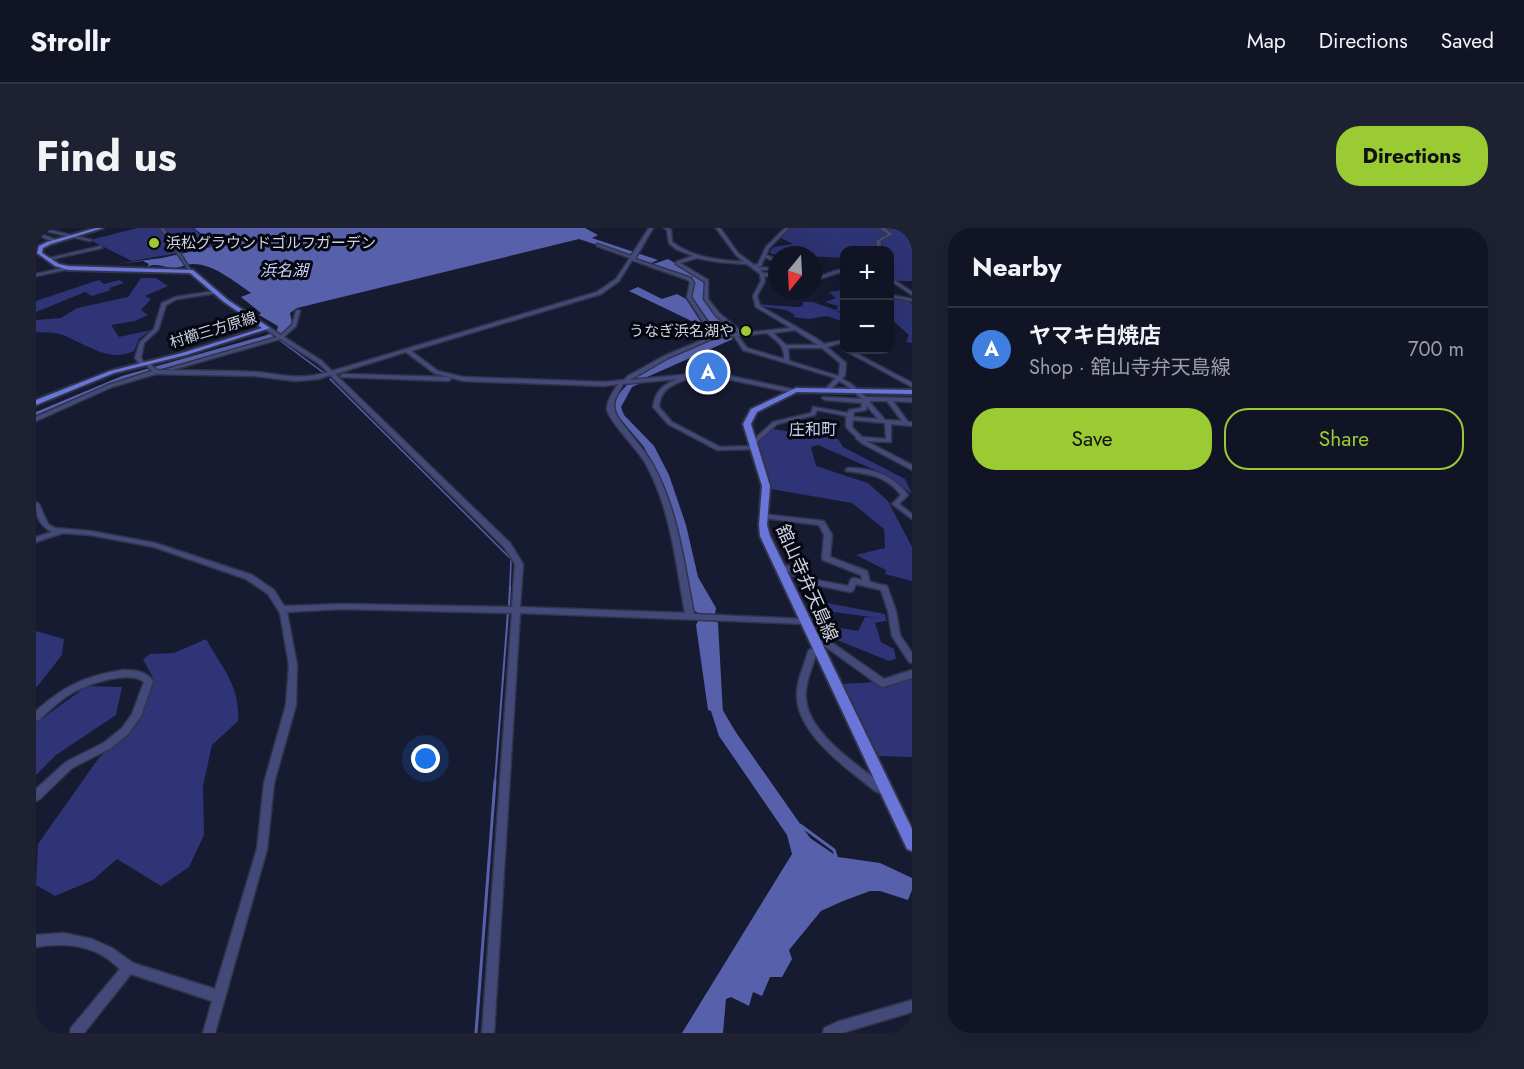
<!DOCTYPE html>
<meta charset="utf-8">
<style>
:root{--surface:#111425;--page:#1e2132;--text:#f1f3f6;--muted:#9c9ea7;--line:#303342;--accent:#9bcb33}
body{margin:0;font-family:Jost,"Noto Sans JP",sans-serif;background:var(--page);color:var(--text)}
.controls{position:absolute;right:18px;top:18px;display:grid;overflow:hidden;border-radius:12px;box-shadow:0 6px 24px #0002}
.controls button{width:54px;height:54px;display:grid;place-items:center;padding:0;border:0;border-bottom:2px solid var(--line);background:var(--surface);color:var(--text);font:30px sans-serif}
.compass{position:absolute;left:732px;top:18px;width:54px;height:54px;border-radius:50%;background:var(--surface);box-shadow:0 6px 24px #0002;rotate:198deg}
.you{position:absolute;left:390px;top:531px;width:21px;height:21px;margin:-15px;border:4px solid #fff;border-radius:50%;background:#1a73e8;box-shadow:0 0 0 9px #1a73e833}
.badge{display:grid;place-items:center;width:39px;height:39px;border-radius:50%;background:var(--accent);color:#fff;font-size:20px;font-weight:700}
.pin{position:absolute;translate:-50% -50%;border:3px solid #fff;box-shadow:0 2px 6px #0006}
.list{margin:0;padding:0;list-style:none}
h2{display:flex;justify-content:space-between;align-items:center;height:78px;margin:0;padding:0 24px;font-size:26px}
h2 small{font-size:20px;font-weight:400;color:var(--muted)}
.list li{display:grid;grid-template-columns:39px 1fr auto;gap:18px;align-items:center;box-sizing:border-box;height:84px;padding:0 24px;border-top:2px solid var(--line)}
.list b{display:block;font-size:22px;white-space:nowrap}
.list p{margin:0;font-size:20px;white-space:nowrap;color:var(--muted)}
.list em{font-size:20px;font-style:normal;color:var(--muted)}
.actions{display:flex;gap:12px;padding:18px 24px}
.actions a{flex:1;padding:14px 0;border:2px solid var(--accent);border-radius:24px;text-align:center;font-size:21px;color:var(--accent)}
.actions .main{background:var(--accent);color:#111}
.map{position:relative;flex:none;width:876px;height:805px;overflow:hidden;border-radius:24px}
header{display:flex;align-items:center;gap:36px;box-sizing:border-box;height:84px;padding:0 30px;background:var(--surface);border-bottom:2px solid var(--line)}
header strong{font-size:28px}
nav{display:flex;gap:33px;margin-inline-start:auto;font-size:21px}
.intro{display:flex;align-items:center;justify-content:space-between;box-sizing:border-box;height:144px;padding:0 36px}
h1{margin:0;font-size:42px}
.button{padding:15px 27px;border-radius:24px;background:var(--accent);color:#111;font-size:21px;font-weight:700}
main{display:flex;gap:36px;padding:0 36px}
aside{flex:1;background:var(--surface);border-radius:24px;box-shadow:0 6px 24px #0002}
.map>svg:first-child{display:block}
.green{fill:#2e3475;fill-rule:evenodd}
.water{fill:#5761ab}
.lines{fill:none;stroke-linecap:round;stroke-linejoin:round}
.stream-far2{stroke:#5761ab;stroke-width:1.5}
.stream-far1{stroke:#5761ab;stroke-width:2}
.stream{stroke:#5761ab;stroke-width:3}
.minor-casing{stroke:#31354a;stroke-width:3}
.major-casing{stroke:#31354a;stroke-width:4}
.minor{fill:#434a7a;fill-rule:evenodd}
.major{fill:#6975d8;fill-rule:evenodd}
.poi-dot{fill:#9bcb33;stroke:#050710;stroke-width:2}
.labels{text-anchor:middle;stroke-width:6;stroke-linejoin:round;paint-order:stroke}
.far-poi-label{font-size:15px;fill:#cfd3e2;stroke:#050710;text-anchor:start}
.far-street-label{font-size:15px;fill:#cfd3e2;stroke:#050710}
.far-water-label{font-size:16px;font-style:italic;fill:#cad2fc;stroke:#050710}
.far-neighbourhood-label{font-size:16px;fill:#c5ccea;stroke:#050710}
.street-label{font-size:18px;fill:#cfd3e2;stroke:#050710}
</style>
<header>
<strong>Strollr</strong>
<nav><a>Map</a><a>Directions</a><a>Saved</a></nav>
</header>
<div class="intro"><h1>Find us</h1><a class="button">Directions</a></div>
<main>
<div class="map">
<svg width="876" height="805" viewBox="0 0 876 805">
<rect width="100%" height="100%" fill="#171b31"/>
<path class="green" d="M102,0H157L178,19L96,33L54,12Z
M753,0H876V53H857L854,51V22H808V30L735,26L734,23L738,19L757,16L745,10Z
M105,50H120L132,58L109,68L115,71L105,82L112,87L99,93L75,97L83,109L115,102L103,111L98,123C72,136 48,114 24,106C17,104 8,105 0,104V92L25,90L41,80L92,69Z
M63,52L68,56L83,52L88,55L73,60L75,62L56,68L49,64L0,84V73Z
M808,62V84L800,83L808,87V94L791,88L773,91L757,89L759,87L750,82L724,78L721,76L761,79L767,78V74H777L800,82L802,78L789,74L800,70L793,64Z
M854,69L868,71L876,76V115L870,114L873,107L854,90Z
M737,201L802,211L807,219L869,251L876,266L848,246L782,217L775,219L780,238L832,255L852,273L876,319V353L849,346L850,342L820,327L849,320L848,301L816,275L735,261L721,216Z
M791,375L849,386L850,392H854L839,395L845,414L858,421L860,431L853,433L801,412L794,404ZM797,384L843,390L829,389L822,403L798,399Z
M0,403L28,411L26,427L0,460Z
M170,411C186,440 204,457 202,493L176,517L167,558L168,607L153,639L125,658L81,631L57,652L19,668L0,657L2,616L62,531L97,497L117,450L107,431L114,426L138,425Z
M876,444V529L841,528L805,456L843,454Z
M51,458L86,459L80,487L20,527L0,547V495Z"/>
<path class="water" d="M158,0H549L562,7L556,10L622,32L615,35L543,11L261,80L254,85L256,95L247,104L230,112L75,155L0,187V184L86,148L231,107L241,102L242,98L223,87L225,85L205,69L215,65C199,54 178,36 157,36C151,36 145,39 139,40C129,40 120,34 111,39L113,36L107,33L79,36L126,30L180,18Z
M632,31L666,51L669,58L667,70L691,97L692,106L697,111L609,150L607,154L596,159L585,179L588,187L618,218L633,247L650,297L662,349L680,380L678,392L682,395L687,486L774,610L802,629L844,635L876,650V662L872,672L844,663H834L807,673L785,683L753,722L756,731L746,749H734L726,768L717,764L713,778L695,769L690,771L687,805H646L756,626L751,607L683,508L675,483L672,482L660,397L663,391L662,385L656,381L626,256L608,219L577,182C580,148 652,120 681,109L682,106L656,69L658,56L655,50L617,36Z
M602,59L626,71L641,66L650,71L668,99L593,63Z"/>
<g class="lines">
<path class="stream-far2" d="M242,111L288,145
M294,151L475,331L474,359"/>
<path class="stream-far1" d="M473,379L474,358
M685,481L702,510
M459,554L472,384"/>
<path class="stream" d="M764,597L798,622L800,628
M440,805L459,553"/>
<g class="minor-casing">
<path id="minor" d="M0,0H5L56,12L54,13L0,1Z
M124,0H128L156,44H154Z
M613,0H617L599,31L655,50L658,55L655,69L680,107L702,105L680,88L668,71L669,54L640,36V34L657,28L640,21L633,15L631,2L628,0H632L635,2L636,14C657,30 682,32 708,34L700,27L680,0H684L702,25L718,37L722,36L730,19L749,0H753L733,20L730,27L740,31L741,41L724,42L727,45L741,47V49L728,48L729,53L721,68L724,78L783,112L788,116L808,112V114L791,119L810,135L809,147L806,151L814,155L830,169L876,170V174L857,173L872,194H876V198L855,196V214L830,213L876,237V242L827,216L822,212L820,211V209L810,199V190L811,188L781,182L779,187L741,196L719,216H715V214L737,194L775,185L777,179L812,185L813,182L825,180L826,175L789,172L786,170L787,169L826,171L810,157L803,153L794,162H790V160L800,150L707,122L698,108L678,110L632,130L594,152L676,144L760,162L761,163L758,165L676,148L649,150V152C634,157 624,163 623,179L636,194L684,219L718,218L720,219V221L681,222L632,196L617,179C619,163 628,156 642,151L587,156C581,168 574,175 581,188C592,205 607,219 617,237C642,282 648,336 658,386L768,391L771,392L772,394L771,396L484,385L458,805H446L476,385L306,381L251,384L261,437L260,477L238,555L231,621L179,805H167L176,773L95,746L48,805H34L35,800L84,741C79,737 74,732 69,729C49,716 23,715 0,719V707L28,705L56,711L76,720L97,735L179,761L221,621L228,555L250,477L253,437L244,385L232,366L210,351L118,319L54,307L27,305L0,314V309L16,304C3,297 0,289 0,274L3,276L12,296L19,300L54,303L119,315L216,347L238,362L248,378L306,376L476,379L479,336L468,319L294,147L282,151L259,153L219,148L120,146L76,159L0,193V189L72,157L116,143L108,135L111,133L121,142C154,143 186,142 219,144C245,146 264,153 292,144L282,135L244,111L136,142L131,141L241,109L229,101V99H233L245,107L256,97L260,83L262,82L264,83L260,98L248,109L286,133L296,143L561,64L580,51L594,30L561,18V16L595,28ZM729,29L737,33V40L720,39L725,38ZM661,30L682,34L711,36L724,46L725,53L717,68L720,79L755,100L707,105L684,86L672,71V52L644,35ZM596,32L652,52L654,55L651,69L676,108L628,128L592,148L588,152L568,154L427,149L402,143L375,123L565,66L583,53ZM759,102L782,117H750L737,105ZM731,105C741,113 749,118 748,131L711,120L702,108ZM752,120H786L804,135L803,147L802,148L753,133ZM370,124L398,145L427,153L568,158L582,156C578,163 570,173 571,182C575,196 603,222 611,238C635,283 640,336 649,385L484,379L487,336L474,315L299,146ZM833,173H851L866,193L849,192ZM831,178L842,191L817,189L818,184L830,182ZM817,192L849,195L850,211L826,209L816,199Z
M843,0H848L857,6L844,13L846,22H842L840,13L852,6Z
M866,0L876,1V3L867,1Z
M5,6L20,12L21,13L18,14L4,8Z
M65,18L66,20L12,32L10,31Z
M32,39L33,41L0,48V46Z
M808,41V43L777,53V51L799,43Z
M854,49L876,64V67L854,52Z
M179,63L181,64V65L141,71L130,77L122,102L108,115L105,130L109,136L104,137L99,130L104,114L118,101L126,75L140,69Z
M854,67L876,71V73L854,69Z
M808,122H814L876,155V159Z
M307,146L412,149L415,151L412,153L305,149L304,148Z
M812,240C837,240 857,247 872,267L863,276L876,286V291L856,276L865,267C849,247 834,246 810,243V241Z
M726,286L788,293L796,307L794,329L831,343L834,354L851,358L860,383L864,407L876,425V435L873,434L856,408L852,383L845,362L820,356L817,363L814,364L765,354L752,343L740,341L739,339L743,336L757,339L770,350L812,358L815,351L818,350L826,352L825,347L787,332L786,330L788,307L783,297L728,290L725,288Z
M775,404L792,412L848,451L876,442V450L847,459L844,458L786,416L772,409L771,407L772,405Z
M782,419L785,420L786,422L785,424L780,426C776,441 768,456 770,472C773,505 821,537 846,556L853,559L854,562L853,565L849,567L839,563C813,542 762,507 761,469C760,454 768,438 772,424L773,422Z
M87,442C99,442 110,443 117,453L105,488L92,506L75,520L36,540L4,571L0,573V561L30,534L69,514L86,500L96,486L108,454C93,442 52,456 36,465C24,472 14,482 3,492L0,493V483C28,458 49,448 87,442Z
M876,772V784L806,805H787L788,800L801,794Z"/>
</g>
<g class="major-casing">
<path id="major" d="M60,0H67L15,16L7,20L6,25L23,36L32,38L157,42L192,72L234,100L150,127L78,145L0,177V172L74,143L146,125L226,100L188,74L154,45L32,42L19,38L1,25L3,18L11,14Z
M760,160L876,162V166L761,164L721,184L715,196L734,258L731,297L734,308L876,601V623L871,621L724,308L723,297L726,258L707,196L715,181Z"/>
</g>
<use href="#minor" class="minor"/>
<use href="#major" class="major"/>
</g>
<g class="poi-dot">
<circle cx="118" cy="15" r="6"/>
<circle cx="710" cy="103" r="6"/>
</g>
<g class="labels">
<g class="far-poi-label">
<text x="130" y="20">浜松グラウンドゴルフガーデン</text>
<text x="698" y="108" text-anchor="end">うなぎ浜名湖や</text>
</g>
<g class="far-street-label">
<text transform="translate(177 102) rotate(-17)" y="5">村櫛三方原線</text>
</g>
<g class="far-water-label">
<text x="248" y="48">浜名湖</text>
</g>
<g class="far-neighbourhood-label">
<text x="777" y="207">庄和町</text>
</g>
<g class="street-label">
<text transform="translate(771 355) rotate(66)" y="6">舘山寺弁天島線</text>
</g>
</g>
</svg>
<div class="controls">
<button>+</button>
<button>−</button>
</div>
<svg class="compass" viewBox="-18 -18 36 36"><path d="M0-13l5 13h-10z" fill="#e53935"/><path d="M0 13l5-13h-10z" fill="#9c9ea7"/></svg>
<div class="you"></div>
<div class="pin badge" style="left:672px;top:144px;background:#3f7fe0">A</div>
</div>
<aside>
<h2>Nearby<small></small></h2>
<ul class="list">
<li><span class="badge" style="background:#3f7fe0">A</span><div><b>ヤマキ白焼店</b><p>Shop · 舘山寺弁天島線</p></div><em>700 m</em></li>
</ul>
<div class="actions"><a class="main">Save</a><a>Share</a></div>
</aside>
</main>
